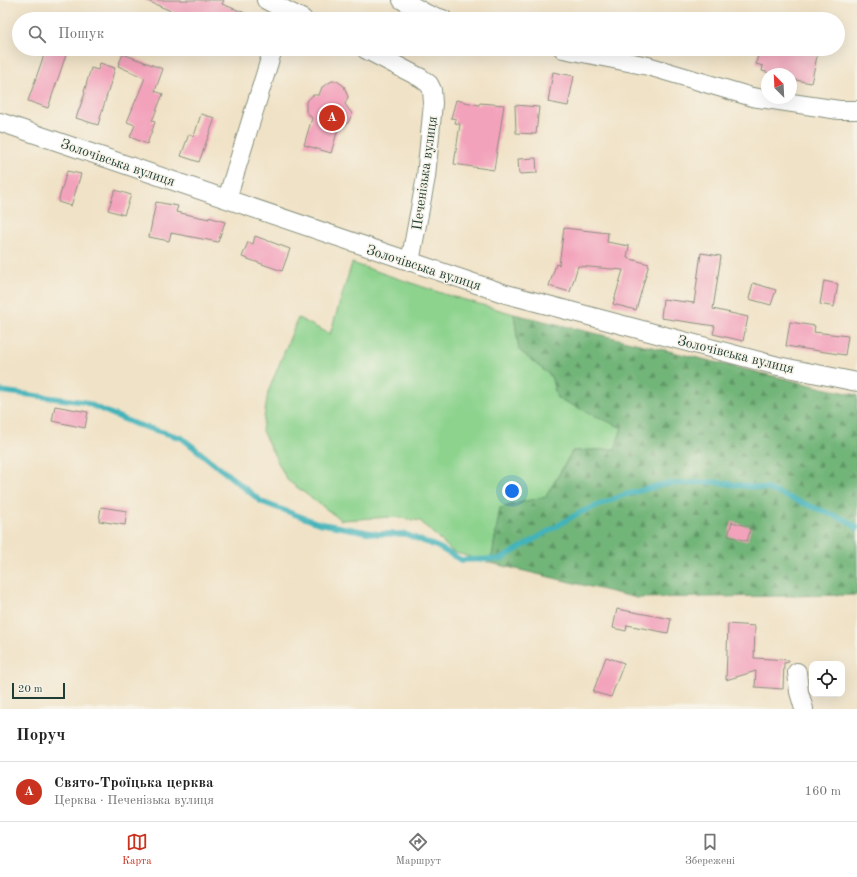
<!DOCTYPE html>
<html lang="uk">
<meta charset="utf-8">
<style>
:root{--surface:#fff;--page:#f6f6f6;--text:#222;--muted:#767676;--line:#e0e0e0;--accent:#c8321e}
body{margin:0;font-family:"Old Standard TT",serif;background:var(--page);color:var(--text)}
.controls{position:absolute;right:12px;bottom:12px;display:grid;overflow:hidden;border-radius:8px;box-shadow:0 4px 16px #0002}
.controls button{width:36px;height:36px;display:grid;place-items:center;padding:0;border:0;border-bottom:1px solid var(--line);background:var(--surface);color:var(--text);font:20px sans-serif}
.compass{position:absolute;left:761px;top:68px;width:36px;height:36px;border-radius:50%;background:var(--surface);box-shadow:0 4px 16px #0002;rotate:336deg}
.scale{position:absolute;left:12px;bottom:10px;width:53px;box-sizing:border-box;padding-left:4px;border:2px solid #1f3d34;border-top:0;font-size:11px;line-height:14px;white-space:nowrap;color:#1f3d34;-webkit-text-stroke:3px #f7f3e8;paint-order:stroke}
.you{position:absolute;left:512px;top:491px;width:14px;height:14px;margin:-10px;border:3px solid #fff;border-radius:50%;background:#1a73e8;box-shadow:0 0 0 6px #1a73e833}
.badge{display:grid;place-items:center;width:26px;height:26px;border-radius:50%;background:var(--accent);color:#fff;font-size:13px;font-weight:700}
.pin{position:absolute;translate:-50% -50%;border:2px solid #fff;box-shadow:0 1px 4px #0006}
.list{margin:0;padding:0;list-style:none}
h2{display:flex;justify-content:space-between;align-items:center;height:52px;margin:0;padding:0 16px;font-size:17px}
h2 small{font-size:13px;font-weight:400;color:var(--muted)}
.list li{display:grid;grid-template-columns:26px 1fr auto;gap:12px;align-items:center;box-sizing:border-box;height:60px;padding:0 16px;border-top:1px solid var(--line)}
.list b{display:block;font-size:15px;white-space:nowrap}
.list p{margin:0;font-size:13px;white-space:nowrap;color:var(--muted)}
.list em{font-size:13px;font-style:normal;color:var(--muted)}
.icon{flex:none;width:22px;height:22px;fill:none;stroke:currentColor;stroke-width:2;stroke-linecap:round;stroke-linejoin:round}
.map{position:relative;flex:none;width:857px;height:709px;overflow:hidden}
.search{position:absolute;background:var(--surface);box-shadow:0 4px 16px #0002;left:12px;right:12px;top:12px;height:44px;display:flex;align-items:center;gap:10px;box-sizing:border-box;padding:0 14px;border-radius:22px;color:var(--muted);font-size:15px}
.sheet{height:112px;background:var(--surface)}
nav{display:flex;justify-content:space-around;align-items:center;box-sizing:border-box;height:56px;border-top:1px solid var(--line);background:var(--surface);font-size:11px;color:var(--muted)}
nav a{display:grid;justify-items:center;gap:2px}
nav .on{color:var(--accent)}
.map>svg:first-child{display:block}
.grass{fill:#8dd38e;stroke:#568861}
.forest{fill:url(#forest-firs);stroke:#487956}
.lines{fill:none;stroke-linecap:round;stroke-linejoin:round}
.stream{stroke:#43b3ba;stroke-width:5.5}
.building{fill:#f3a2bb}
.minor-casing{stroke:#88907d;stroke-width:20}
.minor{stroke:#fff;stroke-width:18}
.labels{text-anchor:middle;stroke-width:3;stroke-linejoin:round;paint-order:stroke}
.street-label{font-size:14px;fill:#1f3d34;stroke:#f7f3e8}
</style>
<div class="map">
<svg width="857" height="709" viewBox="0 0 857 709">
<defs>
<pattern id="forest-firs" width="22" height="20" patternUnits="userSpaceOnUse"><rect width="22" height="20" fill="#72b579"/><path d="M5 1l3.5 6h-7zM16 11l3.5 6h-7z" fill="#5d9464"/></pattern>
</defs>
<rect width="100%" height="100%" fill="#f7f3e8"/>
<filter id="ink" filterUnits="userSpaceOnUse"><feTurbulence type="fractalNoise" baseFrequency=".025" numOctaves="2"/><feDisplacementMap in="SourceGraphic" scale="8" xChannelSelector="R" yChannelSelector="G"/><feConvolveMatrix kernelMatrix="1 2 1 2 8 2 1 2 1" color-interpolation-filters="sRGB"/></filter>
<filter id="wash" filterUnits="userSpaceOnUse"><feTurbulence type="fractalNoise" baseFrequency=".012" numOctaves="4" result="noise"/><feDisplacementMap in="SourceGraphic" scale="16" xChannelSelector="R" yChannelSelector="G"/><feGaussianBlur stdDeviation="0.9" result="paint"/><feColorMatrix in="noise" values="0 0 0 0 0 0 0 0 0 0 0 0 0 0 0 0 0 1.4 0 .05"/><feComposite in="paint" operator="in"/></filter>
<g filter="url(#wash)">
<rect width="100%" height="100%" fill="#f0e2c6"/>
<path class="grass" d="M352,263L444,294L514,314L519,350L551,376L557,398L622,427L615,449L572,451L547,496L500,508L491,563L453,552L420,521L393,517L341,520L287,480L262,431L268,392L298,318L330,334Z"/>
<path class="forest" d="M514,314L823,388L857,395V595L637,598L491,563L500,508L546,496L573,451L615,449L622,428L557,398L551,376L519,350Z"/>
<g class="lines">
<path class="stream" d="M0,391L84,402L135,424L182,438L262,502L318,523L377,534H405L438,547L461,560L501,559L579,513L624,495L665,484L715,482L768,489L848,521L857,528"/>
</g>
<g id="blocks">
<path class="building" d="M145,0H224L222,4L258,18L190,19Z
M46,49H68L48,108L28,101Z
M759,49H804L803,51L818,52L811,83L791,79V74H774L762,71L763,66L756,64Z
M123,54L163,69L155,91L163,94L152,121L155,122L147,144L130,137L135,125L127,122L145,78L118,66Z
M100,63L115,68L98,125L76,118L85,93L84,92L91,68L98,70Z
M553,72L574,76L568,106L548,102Z
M332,81H337L344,86L348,97L345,104L352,114L348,123L338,129L331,153L304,145L312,118L306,111V102L313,95H319L322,87Z
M456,100L479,105L480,103L504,105L494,170L454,164L460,124L455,123L456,119L451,118Z
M515,105L539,107L536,134L516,133Z
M201,114L215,118L199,162L181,156L189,134L194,136Z
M536,158L537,173L519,174L518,159Z
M67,171L81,174L71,206L58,202Z
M115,190L131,195L124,215L108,210Z
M156,202L178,206L176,212L209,219V217L225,222L218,242L171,233L169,241L149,237Z
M564,228L608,233L607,242L629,246L627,258L649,264L636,310L613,304L623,270L578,266L570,292L549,286L556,264L559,265Z
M255,236L290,249L282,271L242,257L248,242L253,244Z
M701,253L721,256L713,309L748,317L743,341L713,334L715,326L661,318L663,299L694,303Z
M824,281L838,284L834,307L820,304Z
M753,283L776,290L771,305L749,299Z
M790,322L815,326L814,332L848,336L845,355L786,346Z
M55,406L88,412L85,428L52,421Z
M101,507L127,511L125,525L99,521Z
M732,522L751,527L747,541L728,536Z
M617,609L671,619L668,633L627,625L626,631L613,628Z
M728,624L755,626L754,658L789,660V662L784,663L783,689L755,687L756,671L726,680Z
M606,657L624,663L611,697L593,692Z"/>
</g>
</g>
<g filter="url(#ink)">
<use href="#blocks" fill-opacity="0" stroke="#88907d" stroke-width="1"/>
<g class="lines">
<g class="minor-casing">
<path id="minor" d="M266,0L303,19
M402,0L427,14L443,19
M365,49L421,78L429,84L432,90L433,103L426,177L410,262
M563,49L648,66L752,97L839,110H857
M0,122L506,294L778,366L857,382
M227,199L273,49
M797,672L799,692L804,709"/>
</g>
<use href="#minor" class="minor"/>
</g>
</g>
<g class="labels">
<g class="street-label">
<text transform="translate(118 162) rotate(19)" y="5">Золочівська вулиця</text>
<text transform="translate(424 173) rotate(-82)" y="5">Печенізька вулиця</text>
<text transform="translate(424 267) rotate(18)" y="5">Золочівська вулиця</text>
<text transform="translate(736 354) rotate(14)" y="5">Золочівська вулиця</text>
</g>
</g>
</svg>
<div class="controls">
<button><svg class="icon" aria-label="locate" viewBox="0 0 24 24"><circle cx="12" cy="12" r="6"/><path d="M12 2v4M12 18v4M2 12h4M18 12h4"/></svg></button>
</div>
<svg class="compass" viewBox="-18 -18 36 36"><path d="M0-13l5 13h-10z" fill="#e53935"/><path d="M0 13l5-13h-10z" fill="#767676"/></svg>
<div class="scale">20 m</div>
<div class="you"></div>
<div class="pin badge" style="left:332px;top:118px">A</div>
<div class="search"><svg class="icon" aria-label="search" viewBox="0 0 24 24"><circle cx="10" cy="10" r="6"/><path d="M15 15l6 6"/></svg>Пошук</div>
</div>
<section class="sheet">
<h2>Поруч<small></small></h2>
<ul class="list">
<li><span class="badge">A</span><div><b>Свято-Троїцька церква</b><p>Церква · Печенізька вулиця</p></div><em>160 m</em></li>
</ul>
</section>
<nav>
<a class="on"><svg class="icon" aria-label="map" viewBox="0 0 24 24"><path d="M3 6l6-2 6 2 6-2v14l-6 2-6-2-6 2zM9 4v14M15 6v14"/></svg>Карта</a>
<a><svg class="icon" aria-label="directions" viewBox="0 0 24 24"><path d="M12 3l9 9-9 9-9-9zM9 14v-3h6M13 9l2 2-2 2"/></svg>Маршрут</a>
<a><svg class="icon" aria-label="saved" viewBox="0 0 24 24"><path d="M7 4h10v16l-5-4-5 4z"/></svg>Збережені</a>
</nav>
